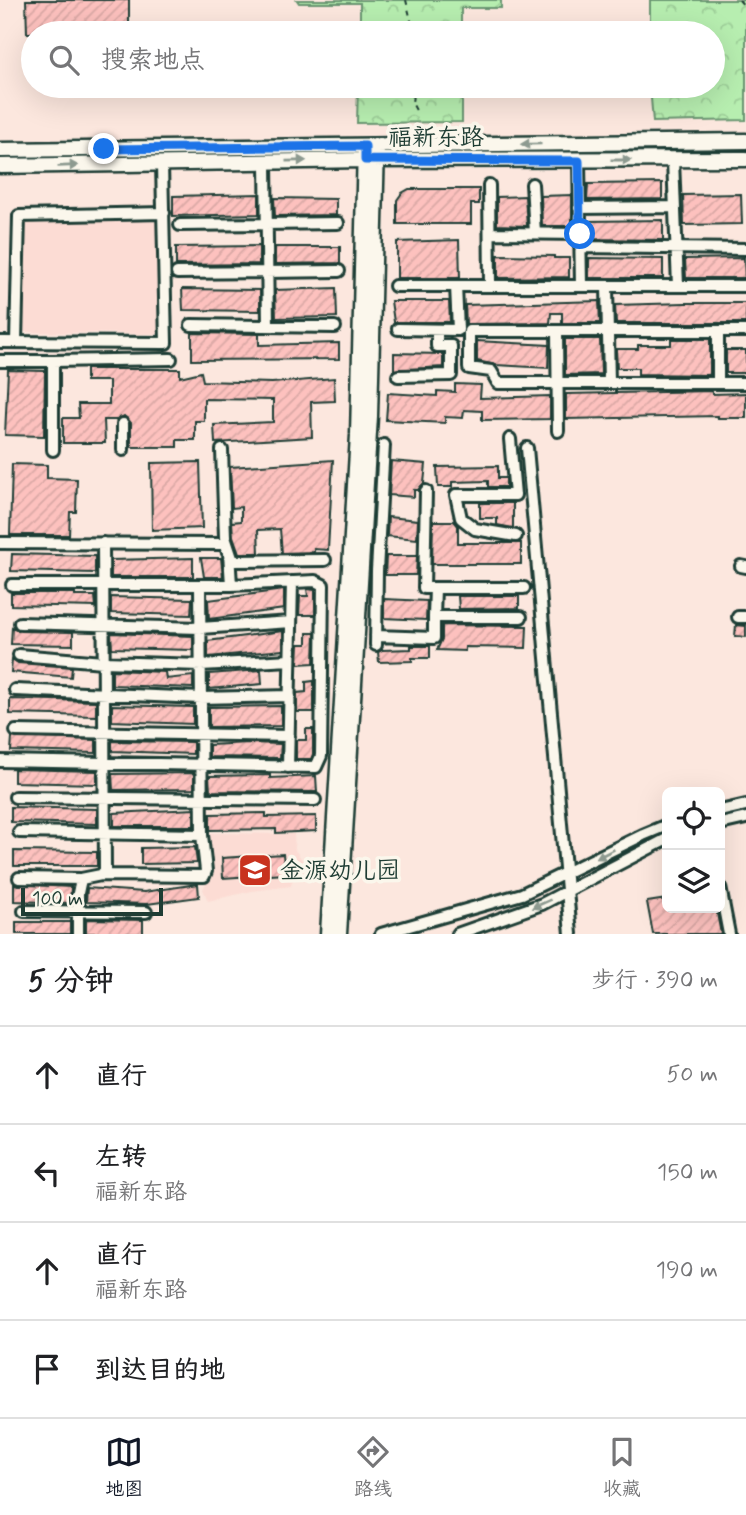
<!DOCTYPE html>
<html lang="zh">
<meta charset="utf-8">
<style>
:root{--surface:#fff;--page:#f2f2f2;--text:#202124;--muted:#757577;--line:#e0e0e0;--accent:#111827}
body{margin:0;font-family:Mynerve,"LXGW WenKai TC",sans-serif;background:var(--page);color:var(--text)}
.controls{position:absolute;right:21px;bottom:21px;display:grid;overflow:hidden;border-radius:10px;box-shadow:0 7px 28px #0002}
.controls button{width:63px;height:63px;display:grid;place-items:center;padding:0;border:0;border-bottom:2px solid var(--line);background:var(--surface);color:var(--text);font:35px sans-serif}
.scale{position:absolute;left:21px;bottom:18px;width:142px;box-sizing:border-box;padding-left:7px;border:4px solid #1f3d34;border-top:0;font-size:19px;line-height:24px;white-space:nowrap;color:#1f3d34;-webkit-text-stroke:5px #fbf7ec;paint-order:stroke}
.stop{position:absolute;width:21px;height:21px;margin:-16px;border:5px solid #1a73e8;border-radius:50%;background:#fff}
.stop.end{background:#1a73e8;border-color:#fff;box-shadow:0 2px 7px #0008}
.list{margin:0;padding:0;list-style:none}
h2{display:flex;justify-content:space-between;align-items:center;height:91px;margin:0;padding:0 28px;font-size:30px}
h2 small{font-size:23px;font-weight:400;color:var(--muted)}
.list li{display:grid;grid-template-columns:46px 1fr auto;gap:21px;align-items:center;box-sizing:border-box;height:98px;padding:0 28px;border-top:2px solid var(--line)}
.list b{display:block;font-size:26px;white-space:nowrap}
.list p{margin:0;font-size:23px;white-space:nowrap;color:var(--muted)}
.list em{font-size:23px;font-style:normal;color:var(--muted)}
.icon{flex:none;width:38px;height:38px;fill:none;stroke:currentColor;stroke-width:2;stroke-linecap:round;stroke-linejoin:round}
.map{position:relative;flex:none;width:746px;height:934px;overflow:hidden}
.search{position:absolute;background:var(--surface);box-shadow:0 7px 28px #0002;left:21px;right:21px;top:21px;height:77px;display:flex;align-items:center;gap:18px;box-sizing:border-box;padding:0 24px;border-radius:38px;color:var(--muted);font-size:26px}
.sheet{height:483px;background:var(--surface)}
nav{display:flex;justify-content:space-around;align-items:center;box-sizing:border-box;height:98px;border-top:2px solid var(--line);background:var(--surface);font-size:19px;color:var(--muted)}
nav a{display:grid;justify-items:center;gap:4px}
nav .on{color:var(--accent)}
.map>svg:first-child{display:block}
.built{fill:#fcdcd4}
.park{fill:url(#park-crowns);stroke:#6b9672;stroke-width:2}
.building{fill:url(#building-hatch);stroke:#1f3d34;stroke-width:2}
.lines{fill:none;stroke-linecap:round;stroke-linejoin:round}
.minor-casing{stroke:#1f3d34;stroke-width:16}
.major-casing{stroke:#1f3d34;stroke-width:19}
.path{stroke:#1f3d34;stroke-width:2;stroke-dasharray:5 5;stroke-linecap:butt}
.minor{stroke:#fbf7ec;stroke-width:10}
.major{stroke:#fbf7ec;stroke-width:14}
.oneway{fill:#8d9a90}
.route{stroke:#1a73e8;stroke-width:9}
.labels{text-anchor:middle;stroke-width:7;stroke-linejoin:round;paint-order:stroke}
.street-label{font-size:24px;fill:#1f3d34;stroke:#fbf7ec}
.poi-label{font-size:24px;fill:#1f3d34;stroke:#fbf7ec;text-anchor:start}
</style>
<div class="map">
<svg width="746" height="934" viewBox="0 0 746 934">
<defs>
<pattern id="park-crowns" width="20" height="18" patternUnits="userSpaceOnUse" patternTransform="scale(1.75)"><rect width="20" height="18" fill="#b7eeb0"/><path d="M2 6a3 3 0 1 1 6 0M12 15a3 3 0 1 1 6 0" fill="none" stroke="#9dcd98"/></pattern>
<pattern id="building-hatch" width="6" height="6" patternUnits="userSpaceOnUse" patternTransform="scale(1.75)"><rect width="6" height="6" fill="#fdc1be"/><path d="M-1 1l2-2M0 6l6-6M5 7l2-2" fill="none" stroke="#d8a7a4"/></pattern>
</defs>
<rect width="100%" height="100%" fill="#fce7de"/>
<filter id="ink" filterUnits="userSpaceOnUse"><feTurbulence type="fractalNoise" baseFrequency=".0143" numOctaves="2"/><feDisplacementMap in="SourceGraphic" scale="14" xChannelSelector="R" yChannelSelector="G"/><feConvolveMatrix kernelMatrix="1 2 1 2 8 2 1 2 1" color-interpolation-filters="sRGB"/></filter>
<g filter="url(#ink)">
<path class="built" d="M160,220L161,334L24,332L23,222Z
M209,833L294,834L295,850L306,865L294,875L291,886L252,891L208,901L203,889L210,875L211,862L208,849Z"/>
<path class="park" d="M297,0H501V8H461V33H360V3H299Z
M650,0H746V120L653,122L650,86H713V33H650Z
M358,86H462V122L357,123Z"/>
<path class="building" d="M26,0H129V33H27Z
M662,183V199L587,200L588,184Z
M409,189H479V204H471V224H397V200L402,193Z
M259,194V214L173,216V196Z
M741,194L742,224L684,225L683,195Z
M572,195V226H542L541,196Z
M525,196L527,226L497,225V197Z
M274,198L336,199V215L275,216Z
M663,220V240L589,239L588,221Z
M459,240L460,278H397V242Z
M259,246V264L176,265V247Z
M275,247H340V263L275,264Z
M498,255L554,256V258H569V277L498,278Z
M589,258L663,259V278H589Z
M744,258L745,278H686L685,259Z
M336,288L337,317L276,318L275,290Z
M182,289L260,290V311L183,310Z
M391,301H449L450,322H394Z
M599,301L600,323H562V313H551L550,323L466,324L465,305Z
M685,303H746V323H616L615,305Z
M192,333L259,334V345L339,343V359L192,360Z
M565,339H600L601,374L565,375Z
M671,339H710V375L638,374V368H617L616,349H638V345H671Z
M477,341L549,345L548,368L496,365L477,361Z
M726,350H746V373H726Z
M394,353L443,354V367L394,370Z
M86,369H180V377L201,372L203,381L272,383L334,378L335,401L311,402L312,437L215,443L214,425L273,422V400L204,399V421H195V440H177V447H131V423L124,416L117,420H104L105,443H63V418H79L78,404H109V381H86Z
M8,370L45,371L44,436L5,435Z
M455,384L481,385L480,398L550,396V419L482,420V411L464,410L463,418L445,417V423L386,420L388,393L437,396V391L455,392Z
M712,391V394L746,393V418H718V416L566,419V394Z
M333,460L328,550L314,549V552L282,553L280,529L258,530L259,553H239L233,536L232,522L241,521V507L232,508L230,467Z
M391,461L426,464L424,483L418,490H414V497L389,495Z
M200,462L202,528L152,530L151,463Z
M12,464L47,465V478L77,479L76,512H70L69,535H10Z
M498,466V478H506V487H488V481L452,482V487H438L437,467Z
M480,503H513V528L497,525V518H480Z
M388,517L418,520L417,539L387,536Z
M433,521H454L458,526V543H521V564H432Z
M12,554L95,556V573L11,571Z
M386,556H417L416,575H385Z
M193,558V577H111V560Z
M201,558H221L223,577H204Z
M307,589L315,590V615H299L300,596H308Z
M284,590V609L209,619L208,600Z
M11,593H75V596H95L96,607L11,605Z
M458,596H519V608L459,609Z
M111,597L192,599L191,615L111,613Z
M384,599L427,601L426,620L384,618Z
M442,625L527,626L526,648L465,647V651L437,650L442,639Z
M736,625L746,626V637L735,636Z
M12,627L20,631L73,632V645L11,644Z
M283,631V650L208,657V641Z
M111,633L193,636V650L112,648Z
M307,633H315L314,663L298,664L299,644H307Z
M411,646H430V658H412V661L379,662L378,652L382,650L411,649Z
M12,659L18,663L72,667L71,677L11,672Z
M112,670L165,672L166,679L193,676V688L112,685Z
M261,670L262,684L209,689V674Z
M314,681V712H297V693L306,692V682Z
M10,699L96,701V716L10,714Z
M112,705L193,707V724L112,721Z
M281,706V726L209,727V707Z
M306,729H313V754L311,759H296V740H306Z
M12,737L96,740V753L11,751Z
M112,741L193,742V754L112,751Z
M249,743L281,744L280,758L209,757V745Z
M14,769L97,771V784L14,782Z
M194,773V789L113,790L112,774Z
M270,775V778L316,776L317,792L210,791L209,776Z
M11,807L97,809V824L11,822Z
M194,809V826H114V813Z
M266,813V817L316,816V831L276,833V829L210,830V814Z
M195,847L197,863L141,864V848Z
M14,851L97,852V866H14Z
M283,854L285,874L223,878L222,858Z
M14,884L71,887L70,903L14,901Z
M198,884L199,897L147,904L86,902L87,888L144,892Z
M667,899V908H716L721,934H653L647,902Z
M86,919L143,920V934L86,933Z
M16,922H70V934H16Z"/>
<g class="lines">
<g class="minor-casing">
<path id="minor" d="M673,160L678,286
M579,161L581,286
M266,162L268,326
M532,184L535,233
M489,185L490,286
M579,208L675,207
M180,225L338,223
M491,233L580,234
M580,247L746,249
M177,273L339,271
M395,286H746
M607,286L609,383
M191,325L335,327
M398,329L458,330L456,286
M557,331L558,431
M718,331V383
M746,331H469V368L491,371L498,383H746
M0,342L166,343L162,164
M16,342L19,216L164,213
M0,361H53
M398,376L451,375V346H437V330
M123,424V450
M510,439L515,495H456L461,518L475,529L516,536
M527,448L571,934
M53,450V361L171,359
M222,450L225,537L233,561L325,560
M426,491L424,588H524
M0,543L224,544L229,553L231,585
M741,566L746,567
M434,617L435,588
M738,617H746
M20,623L200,628L291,622
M376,636L434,638V617H521
M376,645L377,571L384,445
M19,655L103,662L201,665L290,660
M15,690L201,698L290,696
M16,731L289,736
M0,761L316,767L321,756L323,585L315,581L231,585H12
M288,767L292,582
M15,797L315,800
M720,811L746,805
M720,824L746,818
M19,832L202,835
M101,875L204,876L206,871L202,835L200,585
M19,878L81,879
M720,887L729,934
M24,911L146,912
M78,934V893L81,879L101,875L105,870L103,543
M381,934L522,894L643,835L667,825
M457,934L542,904L667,839"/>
</g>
<g class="major-casing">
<path id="major" d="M0,150L746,141
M0,166L365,160L746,159
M328,934L358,435L365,146
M339,934L370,416L377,146"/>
</g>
<path class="path" d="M406,0L414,33
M739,0L746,8
M414,86L412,103L418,114"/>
<use href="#minor" class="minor"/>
<use href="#major" class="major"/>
</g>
<defs><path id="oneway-solid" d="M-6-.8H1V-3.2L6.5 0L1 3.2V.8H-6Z" transform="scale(1.75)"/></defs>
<g class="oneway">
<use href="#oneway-solid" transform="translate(531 144) rotate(179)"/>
<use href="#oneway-solid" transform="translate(621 160)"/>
<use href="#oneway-solid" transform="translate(296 161) rotate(-1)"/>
<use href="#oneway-solid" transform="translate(68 166) rotate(-2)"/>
<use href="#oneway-solid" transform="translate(605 854) rotate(153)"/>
<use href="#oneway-solid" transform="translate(541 904) rotate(156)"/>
</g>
</g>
<g class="lines" filter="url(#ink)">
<path class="route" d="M104,149L365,146V160L579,161L580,234"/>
</g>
<defs>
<g id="school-square" transform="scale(1.75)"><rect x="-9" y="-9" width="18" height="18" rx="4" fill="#c8321e" stroke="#fbf7ec"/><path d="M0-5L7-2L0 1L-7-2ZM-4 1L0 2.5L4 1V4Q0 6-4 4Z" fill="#fff"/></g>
</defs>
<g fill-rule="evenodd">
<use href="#school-square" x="255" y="870"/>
</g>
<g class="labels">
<g class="street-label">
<text x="436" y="145">福新东路</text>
</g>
<g class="poi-label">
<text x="280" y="878">金源幼儿园</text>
</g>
</g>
</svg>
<div class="controls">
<button><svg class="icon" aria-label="locate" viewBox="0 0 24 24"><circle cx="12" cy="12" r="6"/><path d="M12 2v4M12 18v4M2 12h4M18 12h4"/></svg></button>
<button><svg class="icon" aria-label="layers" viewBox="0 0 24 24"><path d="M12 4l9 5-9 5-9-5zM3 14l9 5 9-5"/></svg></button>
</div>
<div class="scale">100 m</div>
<div class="stop" style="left:580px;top:234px"></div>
<div class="stop end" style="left:104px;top:149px"></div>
<div class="search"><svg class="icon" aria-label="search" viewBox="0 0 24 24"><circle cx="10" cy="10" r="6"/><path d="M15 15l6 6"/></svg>搜索地点</div>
</div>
<section class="sheet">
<h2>5 分钟<small>步行 · 390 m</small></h2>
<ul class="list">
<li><svg class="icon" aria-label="ahead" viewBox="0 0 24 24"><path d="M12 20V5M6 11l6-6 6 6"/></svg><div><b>直行</b></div><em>50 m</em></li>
<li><svg class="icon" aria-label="left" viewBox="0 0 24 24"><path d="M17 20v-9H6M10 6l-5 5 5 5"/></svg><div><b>左转</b><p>福新东路</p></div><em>150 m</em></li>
<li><svg class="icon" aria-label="ahead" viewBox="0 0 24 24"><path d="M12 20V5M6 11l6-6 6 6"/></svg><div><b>直行</b><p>福新东路</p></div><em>190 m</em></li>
<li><svg class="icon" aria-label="arrive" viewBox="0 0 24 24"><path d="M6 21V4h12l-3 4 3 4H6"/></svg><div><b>到达目的地</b></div></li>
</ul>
</section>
<nav>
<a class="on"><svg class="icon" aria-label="map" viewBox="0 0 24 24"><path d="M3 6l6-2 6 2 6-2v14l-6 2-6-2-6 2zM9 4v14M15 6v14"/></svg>地图</a>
<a><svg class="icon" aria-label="directions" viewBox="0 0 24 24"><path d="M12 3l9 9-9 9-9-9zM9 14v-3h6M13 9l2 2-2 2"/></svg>路线</a>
<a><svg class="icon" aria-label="saved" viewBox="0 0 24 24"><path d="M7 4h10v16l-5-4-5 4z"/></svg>收藏</a>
</nav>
